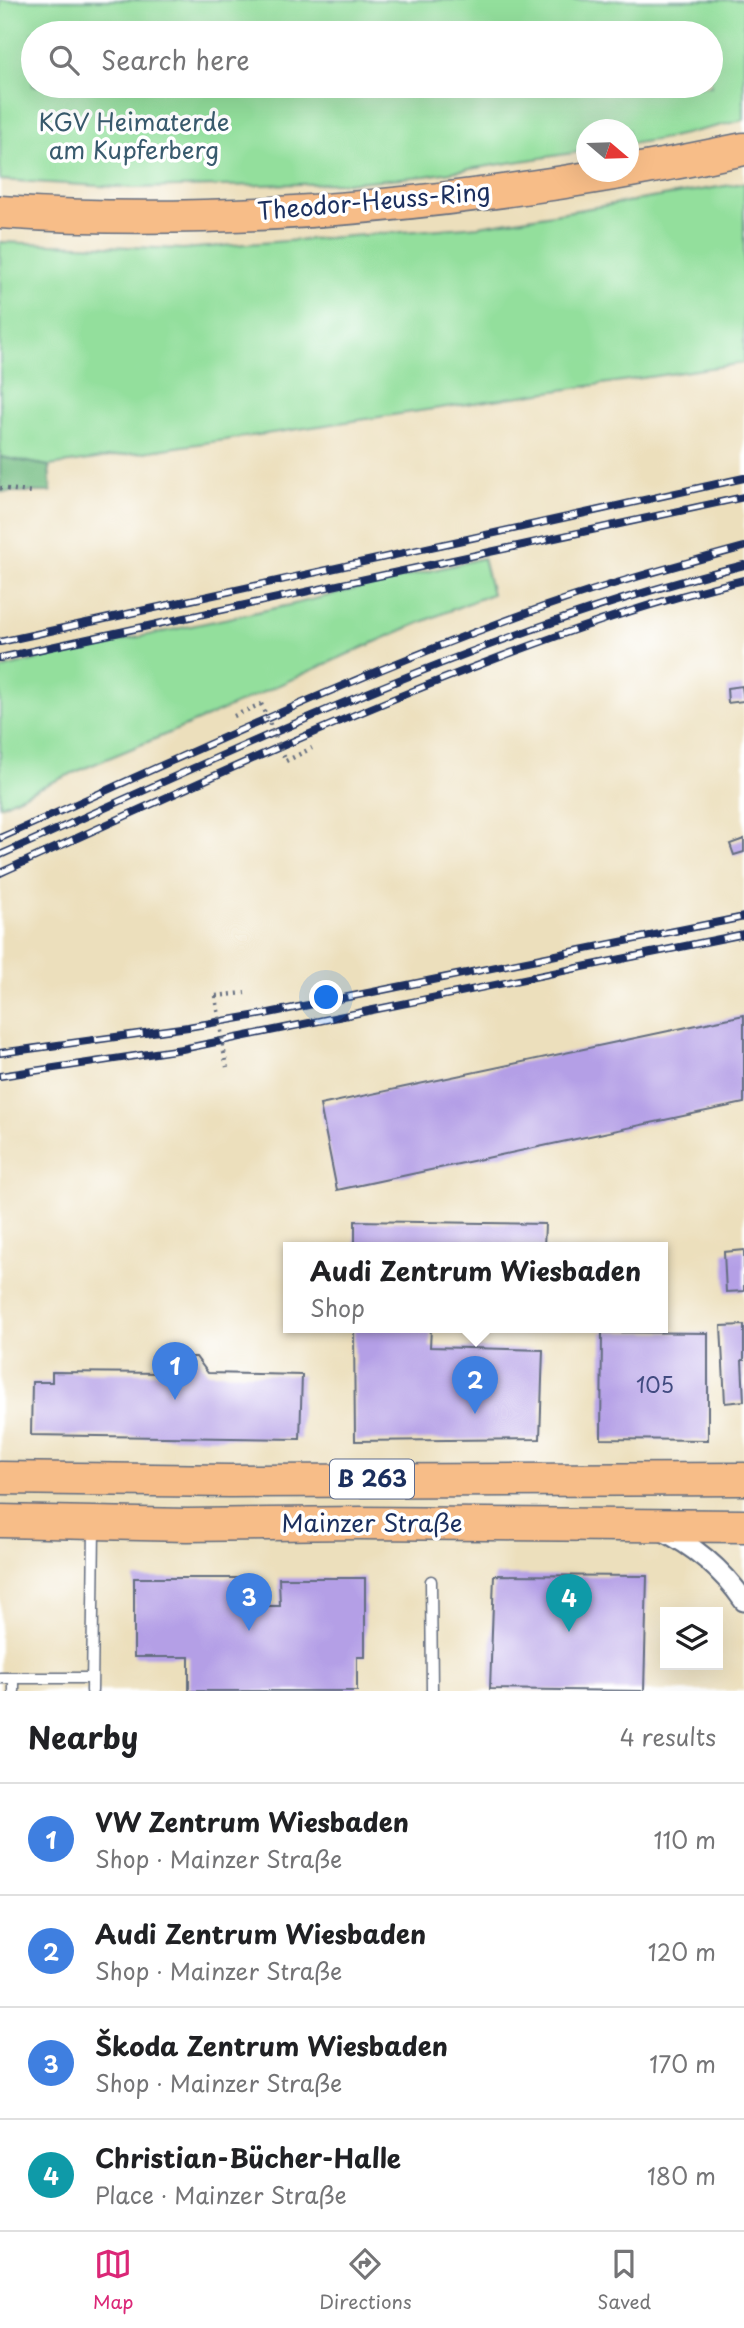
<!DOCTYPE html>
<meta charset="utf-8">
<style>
:root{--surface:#fff;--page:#f2f2f2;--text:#202124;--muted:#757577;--line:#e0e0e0;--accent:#db2777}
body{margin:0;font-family:"Playpen Sans",sans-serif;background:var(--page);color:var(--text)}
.controls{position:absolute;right:21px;bottom:21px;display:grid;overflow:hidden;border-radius:0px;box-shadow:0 7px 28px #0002}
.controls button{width:63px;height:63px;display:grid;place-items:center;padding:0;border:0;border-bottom:2px solid var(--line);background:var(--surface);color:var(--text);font:35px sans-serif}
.compass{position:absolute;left:576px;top:119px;width:63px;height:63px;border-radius:50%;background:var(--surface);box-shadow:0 7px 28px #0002;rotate:109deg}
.you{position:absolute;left:327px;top:998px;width:24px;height:24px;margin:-18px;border:5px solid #fff;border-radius:50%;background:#1a73e8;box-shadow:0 0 0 10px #1a73e833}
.badge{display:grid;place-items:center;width:46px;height:46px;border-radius:50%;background:var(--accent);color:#fff;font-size:23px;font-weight:700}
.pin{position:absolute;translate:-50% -58px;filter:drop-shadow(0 2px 4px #0008)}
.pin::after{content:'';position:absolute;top:37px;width:24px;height:21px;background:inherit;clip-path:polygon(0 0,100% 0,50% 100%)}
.popup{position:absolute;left:283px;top:1242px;width:385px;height:91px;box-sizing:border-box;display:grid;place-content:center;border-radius:0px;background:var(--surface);filter:drop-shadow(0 2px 5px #0005);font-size:23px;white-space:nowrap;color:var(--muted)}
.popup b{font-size:26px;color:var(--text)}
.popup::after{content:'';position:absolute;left:50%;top:100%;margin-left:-14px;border:14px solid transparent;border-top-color:var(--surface)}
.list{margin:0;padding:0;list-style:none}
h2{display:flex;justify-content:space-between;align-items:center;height:91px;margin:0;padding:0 28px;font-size:30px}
h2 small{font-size:23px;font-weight:400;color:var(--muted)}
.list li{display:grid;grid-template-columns:46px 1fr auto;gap:21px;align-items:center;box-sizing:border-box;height:112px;padding:0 28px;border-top:2px solid var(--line)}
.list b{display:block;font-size:26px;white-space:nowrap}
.list p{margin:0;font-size:23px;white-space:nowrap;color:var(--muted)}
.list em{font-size:23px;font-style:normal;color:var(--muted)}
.icon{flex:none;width:38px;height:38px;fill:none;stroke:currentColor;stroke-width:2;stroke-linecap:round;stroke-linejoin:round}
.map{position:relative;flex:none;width:744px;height:1691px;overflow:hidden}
.search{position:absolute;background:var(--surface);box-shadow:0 7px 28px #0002;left:21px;right:21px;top:21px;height:77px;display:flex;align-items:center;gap:18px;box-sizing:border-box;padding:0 24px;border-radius:38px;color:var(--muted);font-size:26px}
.sheet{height:539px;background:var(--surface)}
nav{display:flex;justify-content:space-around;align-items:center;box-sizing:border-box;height:98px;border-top:2px solid var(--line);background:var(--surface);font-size:19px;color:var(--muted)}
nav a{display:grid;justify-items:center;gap:4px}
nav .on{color:var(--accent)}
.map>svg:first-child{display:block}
.green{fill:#93df9c;stroke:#57877d;stroke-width:2;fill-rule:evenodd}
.forest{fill:#76be84;stroke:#487671;stroke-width:2}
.building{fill:#b49fe6}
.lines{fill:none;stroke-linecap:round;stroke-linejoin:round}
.lane-casing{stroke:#646d7f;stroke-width:13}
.street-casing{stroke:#646d7f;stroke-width:23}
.primary-casing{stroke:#646d7f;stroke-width:35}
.path{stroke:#646d7f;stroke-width:4.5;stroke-dasharray:2 5;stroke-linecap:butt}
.lane{stroke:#fff;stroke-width:10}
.street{stroke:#fff;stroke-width:19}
.primary{stroke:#f7bd88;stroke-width:32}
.rail-casing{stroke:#1b2f5e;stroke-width:8}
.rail{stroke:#fff;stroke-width:5;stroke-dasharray:16;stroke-linecap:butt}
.path-bridge{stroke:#646d7f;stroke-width:4.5;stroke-dasharray:2 5;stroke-linecap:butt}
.labels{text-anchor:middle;stroke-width:7;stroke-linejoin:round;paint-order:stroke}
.number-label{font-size:21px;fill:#414b80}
.shield{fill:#fff;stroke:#5f6d8e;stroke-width:2}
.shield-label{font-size:23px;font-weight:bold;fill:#1b2f5e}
.park-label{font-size:24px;fill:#395b6e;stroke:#fff}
.street-label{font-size:24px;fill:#1b2f5e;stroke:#fff}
</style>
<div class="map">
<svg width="744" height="1691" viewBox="0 0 744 1691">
<rect width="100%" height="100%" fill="#fff"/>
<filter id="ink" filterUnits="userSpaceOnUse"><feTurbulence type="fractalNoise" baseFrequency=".0143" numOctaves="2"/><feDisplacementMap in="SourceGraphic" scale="14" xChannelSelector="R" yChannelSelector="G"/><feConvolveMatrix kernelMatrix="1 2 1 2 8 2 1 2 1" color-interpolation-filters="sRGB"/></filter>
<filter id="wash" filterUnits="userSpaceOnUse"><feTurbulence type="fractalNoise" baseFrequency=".00686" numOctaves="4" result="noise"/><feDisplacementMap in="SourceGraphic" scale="28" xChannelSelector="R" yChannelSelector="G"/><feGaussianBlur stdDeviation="1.57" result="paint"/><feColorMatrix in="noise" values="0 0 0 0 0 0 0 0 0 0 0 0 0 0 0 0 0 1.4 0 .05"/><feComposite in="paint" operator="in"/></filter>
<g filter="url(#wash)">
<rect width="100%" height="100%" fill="#ecdfbc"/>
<path class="green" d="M0,0H744V120L667,138L629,144L628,130H586V151L425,176L344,183L133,188L0,180ZM33,33H711V86H33Z
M744,183V363L49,466L0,457V242L183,249L479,226Z
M483,558L492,594C397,630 307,673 214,714C143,745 70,772 0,806V669L58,654L290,605Z"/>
<path class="forest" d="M0,457L49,466L51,492H0Z"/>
<g id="blocks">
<path class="building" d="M742,686L744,701L728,703L727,688Z
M744,839V852L734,855L730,844Z
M744,1015V1103L337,1190L320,1105Z
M355,1221L545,1224L544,1248H355Z
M744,1250V1291L726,1292L724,1252Z
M744,1325V1360H742L744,1401L725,1403L721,1326Z
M354,1328H431L430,1347L543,1350L540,1439L355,1441Z
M602,1332L708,1333V1440L601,1439Z
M177,1357H196L208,1373L302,1375L300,1439L31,1435L32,1382H52V1372L168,1373Z
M494,1575L647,1576L644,1691L490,1689Z
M134,1578H249V1606H280L279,1578H365V1657H357V1691H189V1657H134Z"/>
</g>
</g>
<g filter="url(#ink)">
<use href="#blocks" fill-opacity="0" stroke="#646d7f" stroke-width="2"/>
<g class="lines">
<g class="lane-casing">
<path id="lane" d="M431,1581L432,1691
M0,1678H92
M14,1678V1691
M92,1691L94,1528"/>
</g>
<g class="street-casing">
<path id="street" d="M659,1529C695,1546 722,1569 744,1601"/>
</g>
<g class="primary-casing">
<path id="primary" d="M0,212C248,229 501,200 744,149
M0,1478L230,1481L744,1479
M0,1521L187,1525L360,1523L744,1526"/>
</g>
<path class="path" d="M0,488L31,492
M234,716L261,704
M286,761L312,748
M216,996L245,993
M224,1052L227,1067"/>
<use href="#lane" class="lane"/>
<use href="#street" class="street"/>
<use href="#primary" class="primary"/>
<g class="rail-casing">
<path id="rail" d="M0,642L744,478
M0,658L744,497
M0,838C180,758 360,672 546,606C611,583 678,565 744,547
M0,855C243,747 485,629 744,565
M0,873C161,800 321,725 487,662C571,630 656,600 744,580
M0,1053L188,1027L264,1014L744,917
M0,1076L182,1049L744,934"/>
</g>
<use href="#rail" class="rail"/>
<path class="path-bridge" d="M261,704L286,761
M216,996L224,1052"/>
</g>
</g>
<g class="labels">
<g class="number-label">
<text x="655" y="1393">105</text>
</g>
<rect class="shield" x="330" y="1459.5" width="84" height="39" rx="5"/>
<g class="shield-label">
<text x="372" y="1487">B 263</text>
</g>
<g class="park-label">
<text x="134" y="131">KGV Heimaterde<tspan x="134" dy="28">am Kupferberg</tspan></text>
</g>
<g class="street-label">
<text transform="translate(374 202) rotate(-5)" y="8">Theodor-Heuss-Ring</text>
<text x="372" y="1532">Mainzer Straße</text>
</g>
</g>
</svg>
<div class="controls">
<button><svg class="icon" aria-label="layers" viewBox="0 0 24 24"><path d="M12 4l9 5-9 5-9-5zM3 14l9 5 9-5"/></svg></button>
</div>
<svg class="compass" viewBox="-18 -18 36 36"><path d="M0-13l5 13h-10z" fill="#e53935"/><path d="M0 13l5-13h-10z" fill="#757577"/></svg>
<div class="you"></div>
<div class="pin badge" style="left:175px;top:1400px;background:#3f7fe0">1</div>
<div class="pin badge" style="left:475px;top:1414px;background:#3f7fe0">2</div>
<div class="popup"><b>Audi Zentrum Wiesbaden</b>Shop</div>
<div class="pin badge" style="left:249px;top:1631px;background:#3f7fe0">3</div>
<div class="pin badge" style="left:569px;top:1632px;background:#0f9aa8">4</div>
<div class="search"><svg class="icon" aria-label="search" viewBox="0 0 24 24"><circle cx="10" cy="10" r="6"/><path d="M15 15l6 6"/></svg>Search here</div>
</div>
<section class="sheet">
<h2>Nearby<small>4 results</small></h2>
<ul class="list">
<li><span class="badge" style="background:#3f7fe0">1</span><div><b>VW Zentrum Wiesbaden</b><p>Shop · Mainzer Straße</p></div><em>110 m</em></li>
<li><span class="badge" style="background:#3f7fe0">2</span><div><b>Audi Zentrum Wiesbaden</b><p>Shop · Mainzer Straße</p></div><em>120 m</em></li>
<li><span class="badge" style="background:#3f7fe0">3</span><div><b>Škoda Zentrum Wiesbaden</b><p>Shop · Mainzer Straße</p></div><em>170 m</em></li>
<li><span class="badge" style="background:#0f9aa8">4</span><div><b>Christian-Bücher-Halle</b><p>Place · Mainzer Straße</p></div><em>180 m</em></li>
</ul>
</section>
<nav>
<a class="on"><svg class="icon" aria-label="map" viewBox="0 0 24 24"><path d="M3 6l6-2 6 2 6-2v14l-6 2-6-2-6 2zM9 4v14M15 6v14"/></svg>Map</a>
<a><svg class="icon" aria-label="directions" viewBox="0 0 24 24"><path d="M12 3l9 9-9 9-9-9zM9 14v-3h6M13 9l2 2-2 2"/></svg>Directions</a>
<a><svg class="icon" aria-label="saved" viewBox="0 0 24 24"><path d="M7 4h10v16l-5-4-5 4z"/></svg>Saved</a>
</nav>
